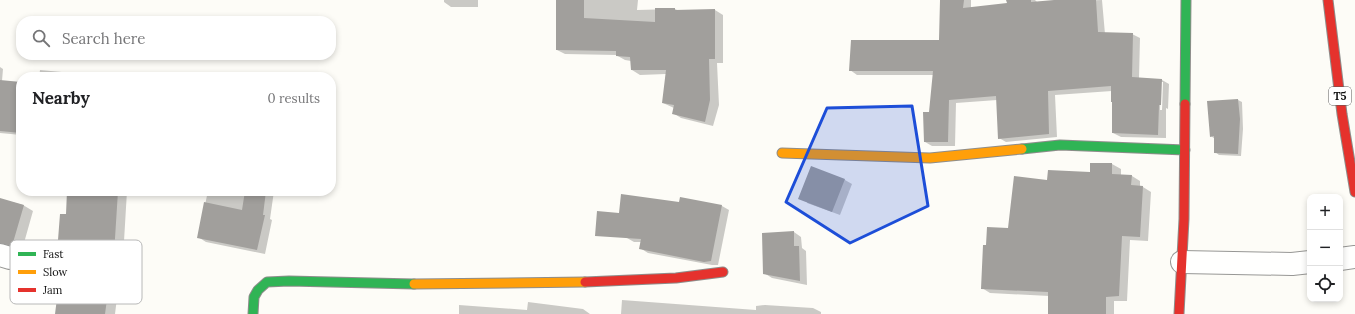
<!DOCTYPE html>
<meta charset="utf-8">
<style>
:root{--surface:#fff;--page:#f2f2f2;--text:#202124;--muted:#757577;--line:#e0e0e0}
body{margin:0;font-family:Lora,serif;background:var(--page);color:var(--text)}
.controls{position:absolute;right:12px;bottom:12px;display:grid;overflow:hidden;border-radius:8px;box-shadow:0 2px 6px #0003}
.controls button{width:36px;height:36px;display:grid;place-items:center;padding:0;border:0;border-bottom:1px solid var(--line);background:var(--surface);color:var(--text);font:20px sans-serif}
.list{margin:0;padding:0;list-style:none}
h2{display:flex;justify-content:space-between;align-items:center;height:52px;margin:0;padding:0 16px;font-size:17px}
h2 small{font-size:13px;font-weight:400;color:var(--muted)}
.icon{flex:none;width:22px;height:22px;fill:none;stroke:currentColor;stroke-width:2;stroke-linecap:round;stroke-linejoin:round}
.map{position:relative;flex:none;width:1355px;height:314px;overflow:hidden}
.search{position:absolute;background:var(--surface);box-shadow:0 2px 6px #0003;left:16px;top:16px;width:320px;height:44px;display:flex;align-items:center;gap:10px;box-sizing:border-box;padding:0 14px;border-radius:16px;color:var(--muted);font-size:15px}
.panel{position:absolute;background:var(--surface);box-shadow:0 2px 6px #0003;left:16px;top:72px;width:320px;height:124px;border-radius:16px}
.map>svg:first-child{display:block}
.shadow{fill:#0003;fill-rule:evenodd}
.building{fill:#a19f9c}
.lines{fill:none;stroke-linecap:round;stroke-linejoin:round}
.street-casing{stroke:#979795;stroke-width:24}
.fast-casing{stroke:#8e8d8b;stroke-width:11}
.slow-casing{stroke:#8e8d8b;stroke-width:11}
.jam-casing{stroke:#8e8d8b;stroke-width:11}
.street{stroke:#fffffe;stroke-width:22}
.fast{stroke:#30b455;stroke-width:9}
.slow{stroke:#ff9f0a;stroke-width:9}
.jam{stroke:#e5322d;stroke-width:9}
.marked{fill:#1d4ed8;fill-opacity:0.2;stroke:#1d4ed8;stroke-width:3;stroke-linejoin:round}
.labels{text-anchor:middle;stroke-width:4;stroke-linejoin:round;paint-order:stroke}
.shield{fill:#fff;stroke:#585858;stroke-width:1}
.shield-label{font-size:11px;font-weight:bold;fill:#111}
.key{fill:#fff;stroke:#b8b8b8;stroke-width:1}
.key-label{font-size:11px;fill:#111}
</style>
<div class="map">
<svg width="1355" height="314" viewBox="0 0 1355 314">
<rect width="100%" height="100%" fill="#fdfcf7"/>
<path class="shadow" d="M444,0H478V7H451L444,2Z
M557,0H638L637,10L675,9L679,11L715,10L723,15V63H717L719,105L713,126L681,118L673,113L674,108L663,103L666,74L640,75L632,70L631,61L625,60L616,55L565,54L557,50Z
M941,0H971V8L1008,4L1007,0H1035L1037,2L1102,0L1105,34H1132L1140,38L1139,78L1162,80L1169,84L1168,109L1166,108V138L1121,137L1113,133L1112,91L1055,95L1057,137L1006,142L999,138L997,100L956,103L955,146H932L925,142L930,113L934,75H857L850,70L940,41ZM1161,82H1163L1162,110H1160Z
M0,67L3,69L2,81L21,83V135L0,133Z
M40,70L62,72L71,77H39Z
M1238,100L1242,102L1243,129L1241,156L1219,155L1215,152V139L1211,136Z
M1091,164H1112L1121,169V175L1132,176L1140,181V187H1143L1151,192L1148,241L1130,240L1127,301H1114V314H1049V296L990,293L982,288L987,246L1009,229L1047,181L1091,173Z
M812,168L845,180L852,184L840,215L807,203Z
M68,191H127L122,275L120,274L115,314H56L62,269L58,266L67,215Z
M208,191H274L270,219L272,220L265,254L206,242L198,237Z
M0,199L23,205L33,211L22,250L0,246Z
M679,203L722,206L729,210L718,265H712L648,253L640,248L641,242H634L627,238Z
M794,232L801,237L802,248L806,251L807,285L772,278L764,273Z
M622,300L756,310V306L765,305L813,308L821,312V314H621Z
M528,302L583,309L590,314H459V305L527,310Z"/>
<path class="building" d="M556,0H584V18L655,22V8H675V10L715,9V59H709L710,100L705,122L672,114L674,105L662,103L666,70H631L630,57L616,56V51L556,50Z
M940,0H964L963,8L1007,3L1006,0H1031V2L1054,0H1096L1098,32L1133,33L1132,77L1162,79L1161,105H1159L1158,135L1112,133V102H1111V86L1048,91L1049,134L998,139L996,96L949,100L948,142H924L923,112H929L933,71H849L851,40H939Z
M0,80L21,82V133L0,131Z
M1238,99L1240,119L1238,154L1214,153V136L1210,137L1207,101Z
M1090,163H1112V174L1132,175L1131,185L1143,186L1140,237L1122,236L1119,296L1106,297V314H1048V292L981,289L983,245H986L987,227L1008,228L1014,176L1047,180L1048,170L1090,172Z
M811,166L845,179L832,212L798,199Z
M67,191H118L113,270H111L105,314H55L61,267L56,266L60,214H66Z
M245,191H266L263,215H265L257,250L197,238L204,202L242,210Z
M621,194L679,202L680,197L722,205L711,261L704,262L639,249L641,239L595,236L597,211L619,213Z
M0,198L24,205L12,246L0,243Z
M794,231V246H799L800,281L763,274L762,233Z"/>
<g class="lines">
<g class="street-casing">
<path id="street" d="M0,255L10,258
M1340,259L1355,257
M1182,262L1292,264L1310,262"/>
</g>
<g class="fast-casing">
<path id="fast" d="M1185,104L1186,0
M1022,149L1060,145L1185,150
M253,314L254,297L258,290L267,282L289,281L414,284"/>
</g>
<g class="slow-casing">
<path id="slow" d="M782,153L930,158L1022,149
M414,284L585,282"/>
</g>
<g class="jam-casing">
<path id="jam" d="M1328,0L1342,114L1355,192
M585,282L676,278L723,272
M1179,314L1184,219L1185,104"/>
</g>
<use href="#street" class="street"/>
<use href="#fast" class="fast"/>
<use href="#slow" class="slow"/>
<use href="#jam" class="jam"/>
</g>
<path class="marked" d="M912,106L928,206L850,243L786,202L827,108Z"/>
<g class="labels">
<rect class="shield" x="1329" y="87" width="22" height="18" rx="3"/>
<g class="shield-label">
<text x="1340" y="100">T5</text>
</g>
</g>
<rect x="10" y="240" width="132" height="64" rx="6" class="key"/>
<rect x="18" y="252" width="18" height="4" fill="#30b455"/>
<rect x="18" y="270" width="18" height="4" fill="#ff9f0a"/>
<rect x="18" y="288" width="18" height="4" fill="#e5322d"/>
<g class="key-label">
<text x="43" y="258">Fast</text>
<text x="43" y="276">Slow</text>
<text x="43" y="294">Jam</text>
</g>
</svg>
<div class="controls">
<button>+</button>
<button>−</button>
<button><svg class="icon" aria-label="locate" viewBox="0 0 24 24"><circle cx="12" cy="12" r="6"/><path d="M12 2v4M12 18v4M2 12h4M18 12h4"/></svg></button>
</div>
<div class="search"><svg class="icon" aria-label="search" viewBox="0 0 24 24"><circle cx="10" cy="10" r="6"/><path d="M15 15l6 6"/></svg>Search here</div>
<section class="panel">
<h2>Nearby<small>0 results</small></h2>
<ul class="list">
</ul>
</section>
</div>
